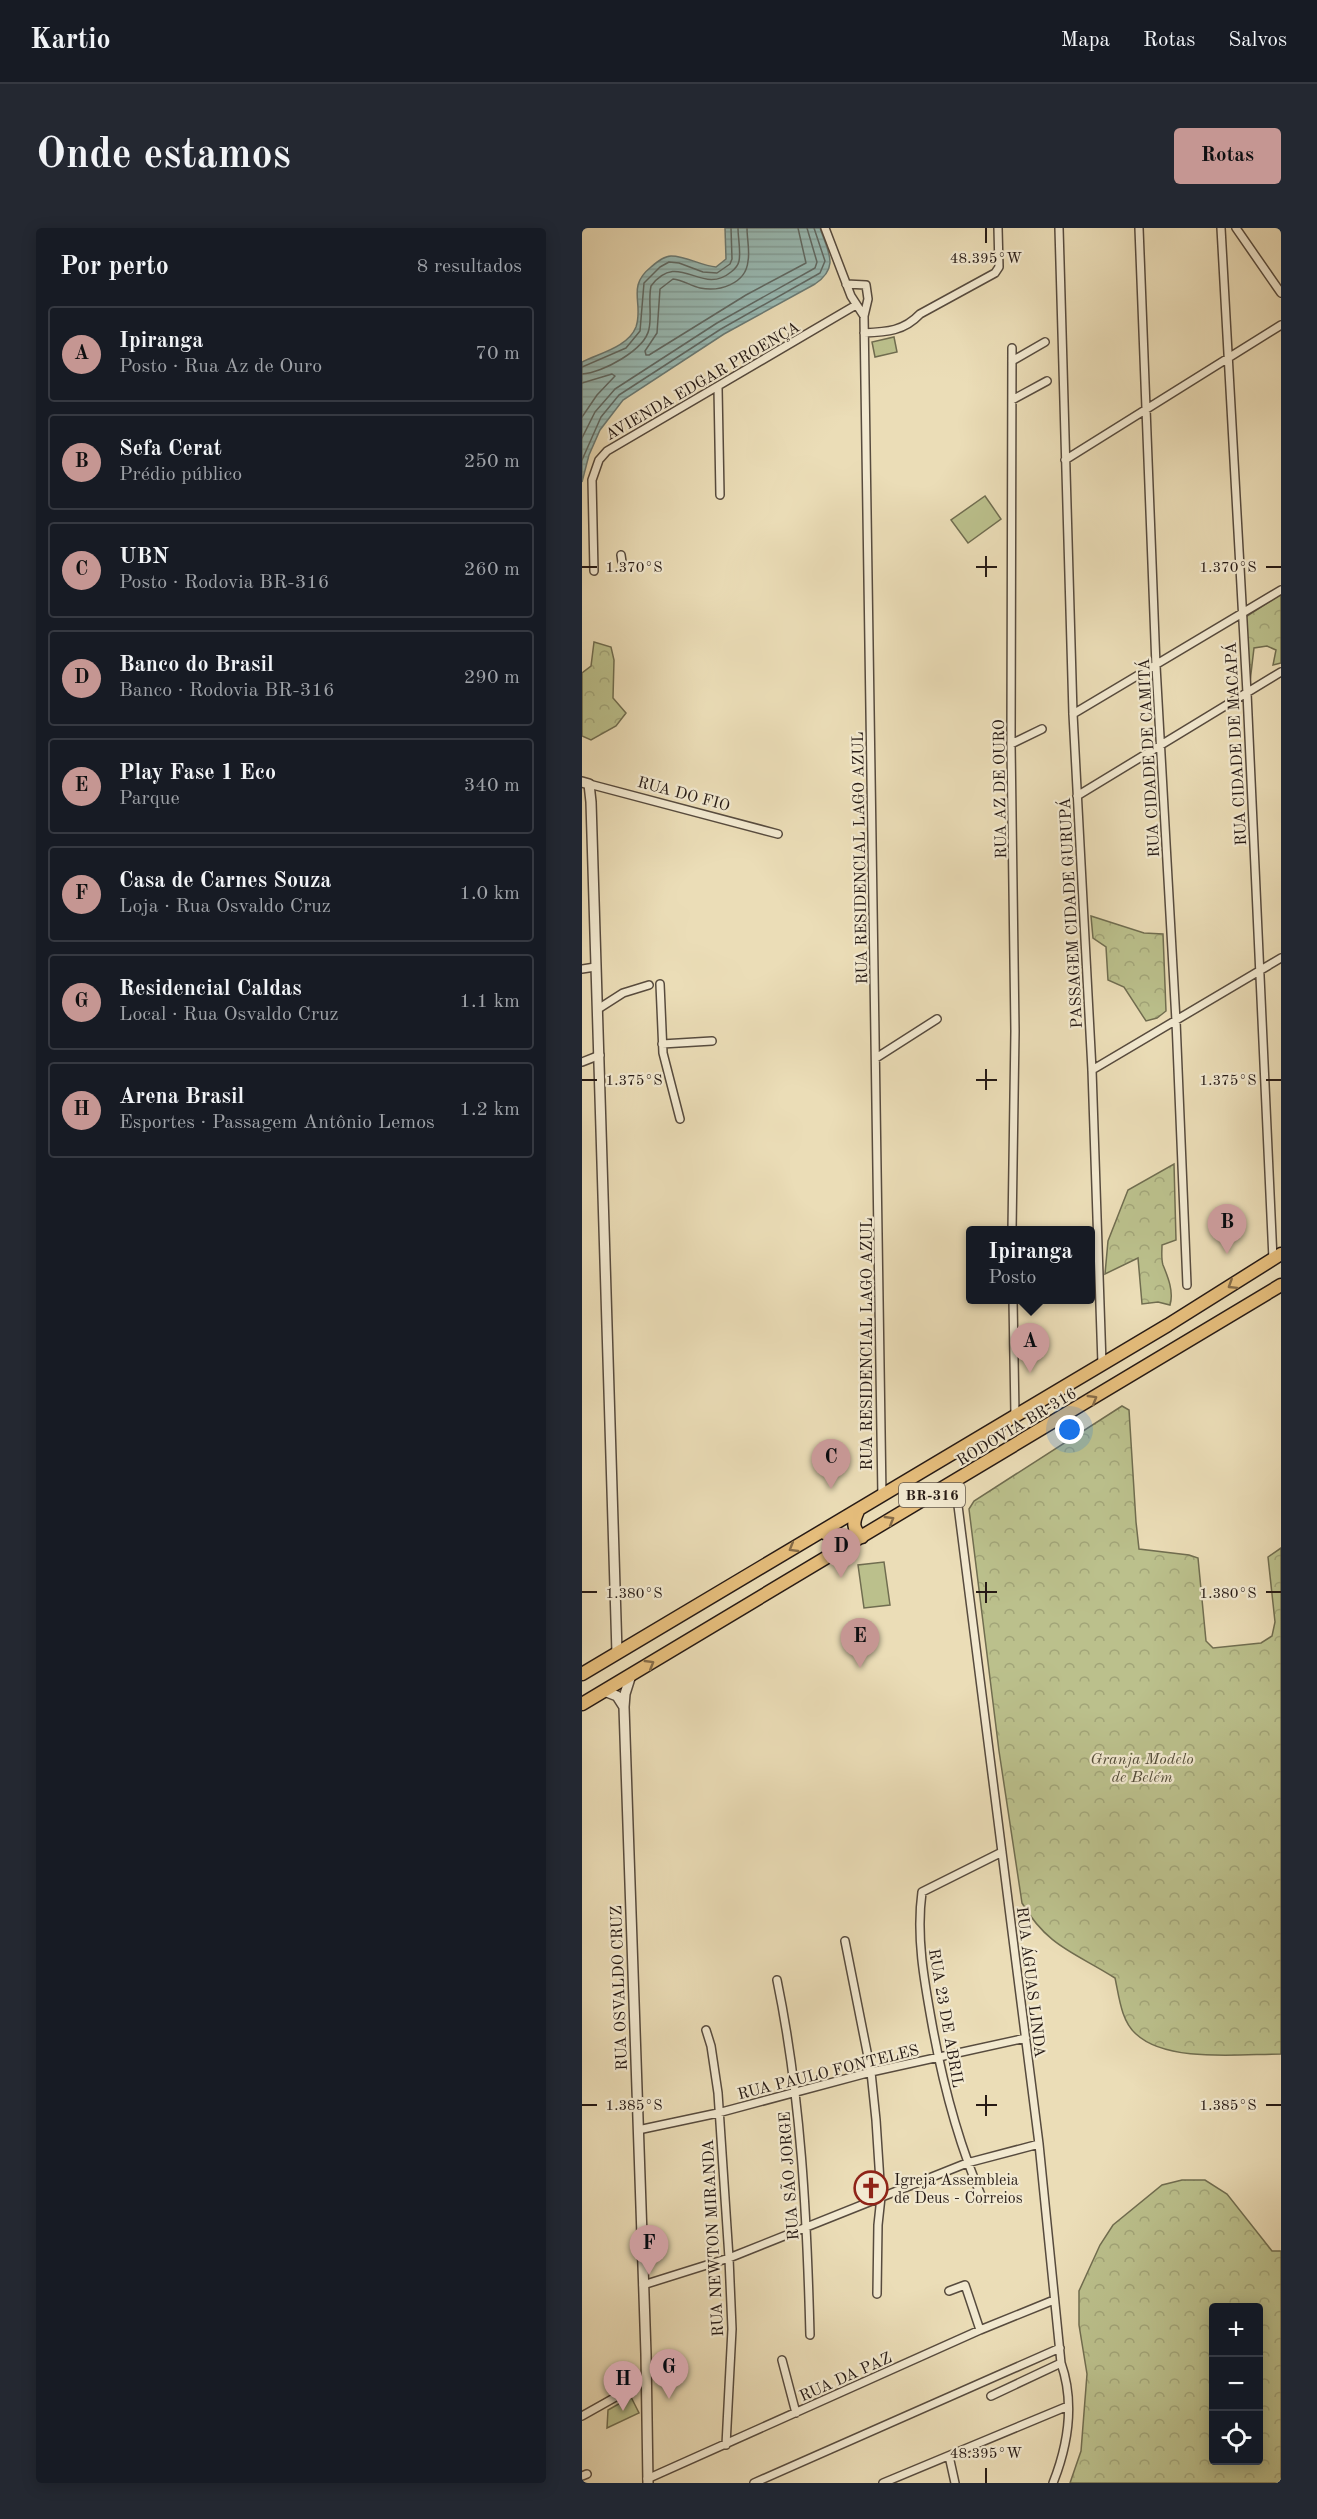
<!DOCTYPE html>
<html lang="pt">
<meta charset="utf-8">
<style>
:root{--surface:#171b24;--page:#242831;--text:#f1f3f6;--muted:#9ea1a6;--line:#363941;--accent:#c59692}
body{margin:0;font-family:"Old Standard TT",serif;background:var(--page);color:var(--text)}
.controls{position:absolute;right:18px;bottom:18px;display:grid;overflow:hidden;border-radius:6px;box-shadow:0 3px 15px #0003}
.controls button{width:54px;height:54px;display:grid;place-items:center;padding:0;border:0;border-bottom:2px solid var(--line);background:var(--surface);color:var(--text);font:30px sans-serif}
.you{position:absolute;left:488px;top:1202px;width:21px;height:21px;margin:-15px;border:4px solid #fff;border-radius:50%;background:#1a73e8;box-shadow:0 0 0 9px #1a73e833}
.badge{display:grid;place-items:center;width:39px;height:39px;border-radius:50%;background:var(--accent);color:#111;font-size:20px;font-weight:700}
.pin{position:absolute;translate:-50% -50px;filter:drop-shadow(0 2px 3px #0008)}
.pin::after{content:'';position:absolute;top:32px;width:21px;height:18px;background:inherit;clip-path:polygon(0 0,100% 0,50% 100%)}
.popup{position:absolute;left:384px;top:998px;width:129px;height:78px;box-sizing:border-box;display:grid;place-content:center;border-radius:6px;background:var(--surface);filter:drop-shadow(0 2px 4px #0005);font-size:20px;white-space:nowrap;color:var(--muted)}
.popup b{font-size:22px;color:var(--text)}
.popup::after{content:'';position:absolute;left:50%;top:100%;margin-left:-12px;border:12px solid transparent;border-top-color:var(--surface)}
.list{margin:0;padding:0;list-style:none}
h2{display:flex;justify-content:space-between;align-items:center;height:78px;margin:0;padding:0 24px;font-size:26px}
h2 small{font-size:20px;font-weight:400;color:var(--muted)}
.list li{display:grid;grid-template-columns:39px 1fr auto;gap:18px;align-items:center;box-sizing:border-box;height:96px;margin:0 12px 12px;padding:0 12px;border:2px solid var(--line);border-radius:6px}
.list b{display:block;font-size:22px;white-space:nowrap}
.list p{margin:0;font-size:20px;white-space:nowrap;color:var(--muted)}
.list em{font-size:20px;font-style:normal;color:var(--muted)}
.icon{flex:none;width:33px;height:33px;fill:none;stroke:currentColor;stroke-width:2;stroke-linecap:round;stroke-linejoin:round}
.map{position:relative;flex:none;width:699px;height:2255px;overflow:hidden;border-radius:6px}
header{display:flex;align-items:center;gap:36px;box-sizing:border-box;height:84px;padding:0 30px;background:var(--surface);border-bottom:2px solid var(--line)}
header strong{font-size:28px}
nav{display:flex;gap:33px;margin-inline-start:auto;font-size:21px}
.intro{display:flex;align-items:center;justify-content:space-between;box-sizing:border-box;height:144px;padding:0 36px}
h1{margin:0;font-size:42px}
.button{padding:15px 27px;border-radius:6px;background:var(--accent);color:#111;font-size:21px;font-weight:700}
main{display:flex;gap:36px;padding:0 36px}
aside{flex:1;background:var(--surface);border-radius:6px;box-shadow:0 3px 15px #0003}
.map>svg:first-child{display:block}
.grass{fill:#bbc08c;stroke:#706d50;stroke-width:1.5}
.forest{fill:url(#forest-crowns);stroke:#706d50;stroke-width:1.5;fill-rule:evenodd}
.water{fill:url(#water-rules);stroke:#6b7b75;stroke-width:1.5}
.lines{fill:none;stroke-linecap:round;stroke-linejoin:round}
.shore{stroke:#606a65;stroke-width:1.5}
.minor-casing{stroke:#574b3e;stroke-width:10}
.tertiary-casing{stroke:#574b3e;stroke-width:12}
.trunk-casing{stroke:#261a15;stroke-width:15}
.minor{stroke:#f2e9d0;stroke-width:7}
.tertiary{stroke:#f2e9d0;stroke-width:9}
.trunk{stroke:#e6be7c;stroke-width:12}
.oneway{stroke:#866c48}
.ticks{fill:none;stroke:#261a15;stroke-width:2}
.labels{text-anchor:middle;stroke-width:4.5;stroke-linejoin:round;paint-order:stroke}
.shield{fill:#f2e9d0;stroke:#63584d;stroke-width:1.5}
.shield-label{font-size:15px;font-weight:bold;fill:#261a15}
.street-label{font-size:16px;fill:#261a15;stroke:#f2e9d0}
.park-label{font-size:16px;font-style:italic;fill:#534c39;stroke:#f2e9d0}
.poi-label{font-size:16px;fill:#261a15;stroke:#f2e9d0;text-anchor:start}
.ticks-label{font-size:15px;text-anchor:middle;fill:#261a15;stroke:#f2e9d0;stroke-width:4.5;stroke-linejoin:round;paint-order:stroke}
</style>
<header>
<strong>Kartio</strong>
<nav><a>Mapa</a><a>Rotas</a><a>Salvos</a></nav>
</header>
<div class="intro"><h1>Onde estamos</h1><a class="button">Rotas</a></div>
<main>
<aside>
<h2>Por perto<small>8 resultados</small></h2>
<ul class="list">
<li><span class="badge">A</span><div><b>Ipiranga</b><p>Posto · Rua Az de Ouro</p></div><em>70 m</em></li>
<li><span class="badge">B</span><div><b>Sefa Cerat</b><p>Prédio público</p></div><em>250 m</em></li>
<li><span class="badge">C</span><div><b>UBN</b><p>Posto · Rodovia BR-316</p></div><em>260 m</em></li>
<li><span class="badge">D</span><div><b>Banco do Brasil</b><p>Banco · Rodovia BR-316</p></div><em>290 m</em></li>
<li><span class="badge">E</span><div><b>Play Fase 1 Eco</b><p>Parque</p></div><em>340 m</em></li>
<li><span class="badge">F</span><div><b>Casa de Carnes Souza</b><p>Loja · Rua Osvaldo Cruz</p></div><em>1.0 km</em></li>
<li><span class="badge">G</span><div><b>Residencial Caldas</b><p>Local · Rua Osvaldo Cruz</p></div><em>1.1 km</em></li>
<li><span class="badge">H</span><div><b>Arena Brasil</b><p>Esportes · Passagem Antônio Lemos</p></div><em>1.2 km</em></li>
</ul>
</aside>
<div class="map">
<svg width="699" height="2255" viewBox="0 0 699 2255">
<defs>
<pattern id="forest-crowns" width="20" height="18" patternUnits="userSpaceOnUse" patternTransform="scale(1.5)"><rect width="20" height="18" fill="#bbc08c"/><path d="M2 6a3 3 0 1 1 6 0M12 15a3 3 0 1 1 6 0" fill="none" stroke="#a1a478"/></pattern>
<pattern id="water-rules" width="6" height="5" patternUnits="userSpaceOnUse" patternTransform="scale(1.5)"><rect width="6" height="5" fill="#99bbb5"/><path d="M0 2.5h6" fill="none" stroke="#84a09b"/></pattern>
</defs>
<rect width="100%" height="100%" fill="#ebddb7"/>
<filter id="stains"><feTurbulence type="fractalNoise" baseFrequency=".00333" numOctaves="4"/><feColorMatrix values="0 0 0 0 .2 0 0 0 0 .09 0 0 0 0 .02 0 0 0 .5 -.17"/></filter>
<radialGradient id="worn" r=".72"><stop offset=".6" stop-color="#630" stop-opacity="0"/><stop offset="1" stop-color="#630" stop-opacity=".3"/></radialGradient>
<path class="grass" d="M312,109L315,124L293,129L290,114Z
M403,268L419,291L386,315L369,292Z
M302,1334L308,1377L282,1380L276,1337Z
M49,2169L57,2185L25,2200L26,2182Z"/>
<path class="forest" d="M699,366V435L691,437L694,422L685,418L672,420L668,454L662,390Z
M12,414L29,419L32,432L31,470L44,485L34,498L9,512L0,508V445L9,438Z
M509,688L562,705L581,706L584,783L575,790L564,793L542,759L526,752L524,719L511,710Z
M592,936L594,1012L580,1017C580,1023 579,1031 581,1037C586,1049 592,1064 588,1077L576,1074L560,1076L556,1030L523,1046L526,1013L546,962Z
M540,1178L547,1182L554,1294L557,1321L607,1327L616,1330L624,1413L631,1420L679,1415L690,1408L693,1394L686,1329L699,1320V1826C658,1826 585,1835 554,1806C539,1793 537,1768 533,1750C492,1724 466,1719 440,1675L417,1523L387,1281L392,1273Z
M600,1952H623L645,1966L690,2023H699V2255H488L499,2223L505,2146L497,2097V2063L518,2017L531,1997L580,1957ZM632,2080H676V2232H632Z"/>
<path class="water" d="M143,0H238C246,24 258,39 233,56L142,106L41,172L18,202L7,227L0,254V134C18,125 46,119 54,99C62,75 44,59 69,39C75,34 82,28 89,28C105,28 119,38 134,39L144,31Z"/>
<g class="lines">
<path class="shore" d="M165,0C165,11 168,23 166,33C164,56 137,64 118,60C109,58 101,52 91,51L78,61L75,105L63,123L64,127H67L164,67L224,35L216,0
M0,139L44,120L58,103L62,55L78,39L87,34L97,35L121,44L135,45L148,36L150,31L149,0
M0,146C20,145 63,122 67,101C70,87 66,72 69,58C97,21 119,69 149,44C153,41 156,38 157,33C159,23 156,10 156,0
M0,155L30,146L33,148L15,167L0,189
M0,210L13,184L33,161L135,95L233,40L235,34L225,0
M0,232L19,189L37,167L139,101L238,45L243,33L232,0"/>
<g class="minor-casing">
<path id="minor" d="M243,0L269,68L282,88L300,1269
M477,0L491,486L510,842L520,1136
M557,0L574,438L594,793L605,1057
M639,0L665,465L691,1031
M654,0L699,65
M264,56L284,57L286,71L282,88
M282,105C305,104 322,103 338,86L413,45L417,39L416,0
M430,120L429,516L433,803L430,1002
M430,133L463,114
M136,160L138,267
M430,172L465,153
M483,232L699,97
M39,327L40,334
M12,343L10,252L17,232L25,223L274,77
M491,486L699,362
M429,516L460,501
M7,556L196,606
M495,568L699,444
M0,741L13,739
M78,756L81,825L98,891
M16,781L41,765L67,757
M80,816L130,813
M294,830L355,791
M0,834L18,827
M510,842L699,730
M431,1072L433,1187
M373,1254L457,1916L479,2135C493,2175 486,2217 471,2255
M263,1713L289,1844L294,1892L299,1969L296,1997L295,2066
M195,1752C219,1868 225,1989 228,2107
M124,1802L129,1818L136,1865L147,2030L150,2101L144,2217
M56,1902L136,1885L289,1844L444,1810
M401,1972C376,1915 361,1857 350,1796C342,1752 334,1708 340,1664L420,1624
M61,2057L147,2030L385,1935L457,1916
M367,2063L383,2057L398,2102
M200,2132L214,2185
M409,2168L479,2135
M0,2188L64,2152
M367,2228L373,2255
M0,2248L5,2246
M65,2251L398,2102L472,2072
M172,2255L478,2120
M301,2255L486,2178"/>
</g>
<g class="tertiary-casing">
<path id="tertiary" d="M0,554L7,556L9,574L35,1425
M49,1447L43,1466L42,1479L64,2126L66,2255
M22,1463L35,1468L42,1479"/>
</g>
<g class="trunk-casing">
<path id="trunk" d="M276,1283C271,1294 270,1301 280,1309
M240,1304L250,1308L253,1316L251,1325
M0,1446L586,1097L699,1026
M0,1476L699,1057"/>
</g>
<use href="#minor" class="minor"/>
<use href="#tertiary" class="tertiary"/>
<use href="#trunk" class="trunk"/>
</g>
<defs><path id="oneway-chevron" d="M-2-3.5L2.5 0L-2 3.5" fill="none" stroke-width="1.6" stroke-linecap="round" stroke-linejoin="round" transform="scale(1.5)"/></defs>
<g class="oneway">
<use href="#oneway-chevron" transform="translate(650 1057) rotate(148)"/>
<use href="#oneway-chevron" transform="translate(511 1171) rotate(-31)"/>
<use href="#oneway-chevron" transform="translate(308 1292) rotate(-31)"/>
<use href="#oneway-chevron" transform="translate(211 1320) rotate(149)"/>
<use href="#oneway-chevron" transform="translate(68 1436) rotate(-31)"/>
</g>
<path class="ticks" d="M404,0V15M404,328V349M0,339H15M394,339H415M684,339H699M404,841V862M0,852H15M394,852H415M684,852H699M404,1354V1375M0,1364H15M394,1364H415M684,1364H699M404,1867V1888M0,1877H15M394,1877H415M684,1877H699M404,2240V2255"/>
<defs>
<g id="church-ring" transform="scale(1.725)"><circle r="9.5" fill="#f2e9d0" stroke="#8f2418" stroke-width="1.5"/><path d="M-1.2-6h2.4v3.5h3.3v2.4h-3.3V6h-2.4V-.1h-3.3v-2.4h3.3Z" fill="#8f2418"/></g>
</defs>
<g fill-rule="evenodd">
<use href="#church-ring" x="289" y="1960"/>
</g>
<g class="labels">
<rect class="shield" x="317" y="1255" width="66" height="24" rx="4.5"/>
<g class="shield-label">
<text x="350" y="1272">BR-316</text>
</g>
<g class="street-label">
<text transform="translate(120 152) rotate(-30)" y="6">AVIENDA EDGAR PROENÇA</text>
<text transform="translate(653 516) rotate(-93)" y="6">RUA CIDADE DE MACAPÁ</text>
<text transform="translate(566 530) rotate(-93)" y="6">RUA CIDADE DE CAMITÁ</text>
<text transform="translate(417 561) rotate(-91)" y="6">RUA AZ DE OURO</text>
<text transform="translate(102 565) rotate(15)" y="6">RUA DO FIO</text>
<text transform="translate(277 630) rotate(-91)" y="6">RUA RESIDENCIAL LAGO AZUL</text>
<text transform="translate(488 685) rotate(-93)" y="6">PASSAGEM CIDADE GURUPÁ</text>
<text transform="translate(284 1116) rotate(-90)" y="6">RUA RESIDENCIAL LAGO AZUL</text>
<text transform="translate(434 1198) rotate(-31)" y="6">RODOVIA BR-316</text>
<text transform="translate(450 1754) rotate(83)" y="6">RUA ÁGUAS LINDA</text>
<text transform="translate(36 1760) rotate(-92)" y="6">RUA OSVALDO CRUZ</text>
<text transform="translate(365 1790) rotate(80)" y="6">RUA 23 DE ABRIL</text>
<text transform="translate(246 1843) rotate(-14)" y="6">RUA PAULO FONTELES</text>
<text transform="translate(206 1948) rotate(-94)" y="6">RUA SÃO JORGE</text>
<text transform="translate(130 2010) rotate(-93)" y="6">RUA NEWTON MIRANDA</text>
<text transform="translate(263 2148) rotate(-24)" y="6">RUA DA PAZ</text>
</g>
<g class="park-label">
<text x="560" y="1536">Granja Modelo<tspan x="560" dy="18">de Belém</tspan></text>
</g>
<g class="poi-label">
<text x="312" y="1957">Igreja Assembleia<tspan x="312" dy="18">de Deus - Correios</tspan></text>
</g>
</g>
<g class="ticks-label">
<text x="404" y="35">48.395°W</text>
<text x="52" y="344">1.370°S</text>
<text x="646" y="344">1.370°S</text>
<text x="52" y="857">1.375°S</text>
<text x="646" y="857">1.375°S</text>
<text x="52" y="1370">1.380°S</text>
<text x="646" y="1370">1.380°S</text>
<text x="52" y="1882">1.385°S</text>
<text x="646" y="1882">1.385°S</text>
<text x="404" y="2230">48.395°W</text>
</g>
<rect width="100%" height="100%" filter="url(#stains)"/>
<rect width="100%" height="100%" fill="url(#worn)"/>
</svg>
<div class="controls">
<button>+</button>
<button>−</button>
<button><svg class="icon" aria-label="locate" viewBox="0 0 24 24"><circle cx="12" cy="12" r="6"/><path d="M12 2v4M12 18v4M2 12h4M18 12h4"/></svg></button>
</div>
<div class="you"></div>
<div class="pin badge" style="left:448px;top:1145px">A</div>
<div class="popup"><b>Ipiranga</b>Posto</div>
<div class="pin badge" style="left:645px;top:1026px">B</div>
<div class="pin badge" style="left:249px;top:1261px">C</div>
<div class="pin badge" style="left:259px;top:1350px">D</div>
<div class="pin badge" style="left:278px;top:1440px">E</div>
<div class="pin badge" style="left:67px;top:2047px">F</div>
<div class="pin badge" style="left:87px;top:2171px">G</div>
<div class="pin badge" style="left:41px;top:2183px">H</div>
</div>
</main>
